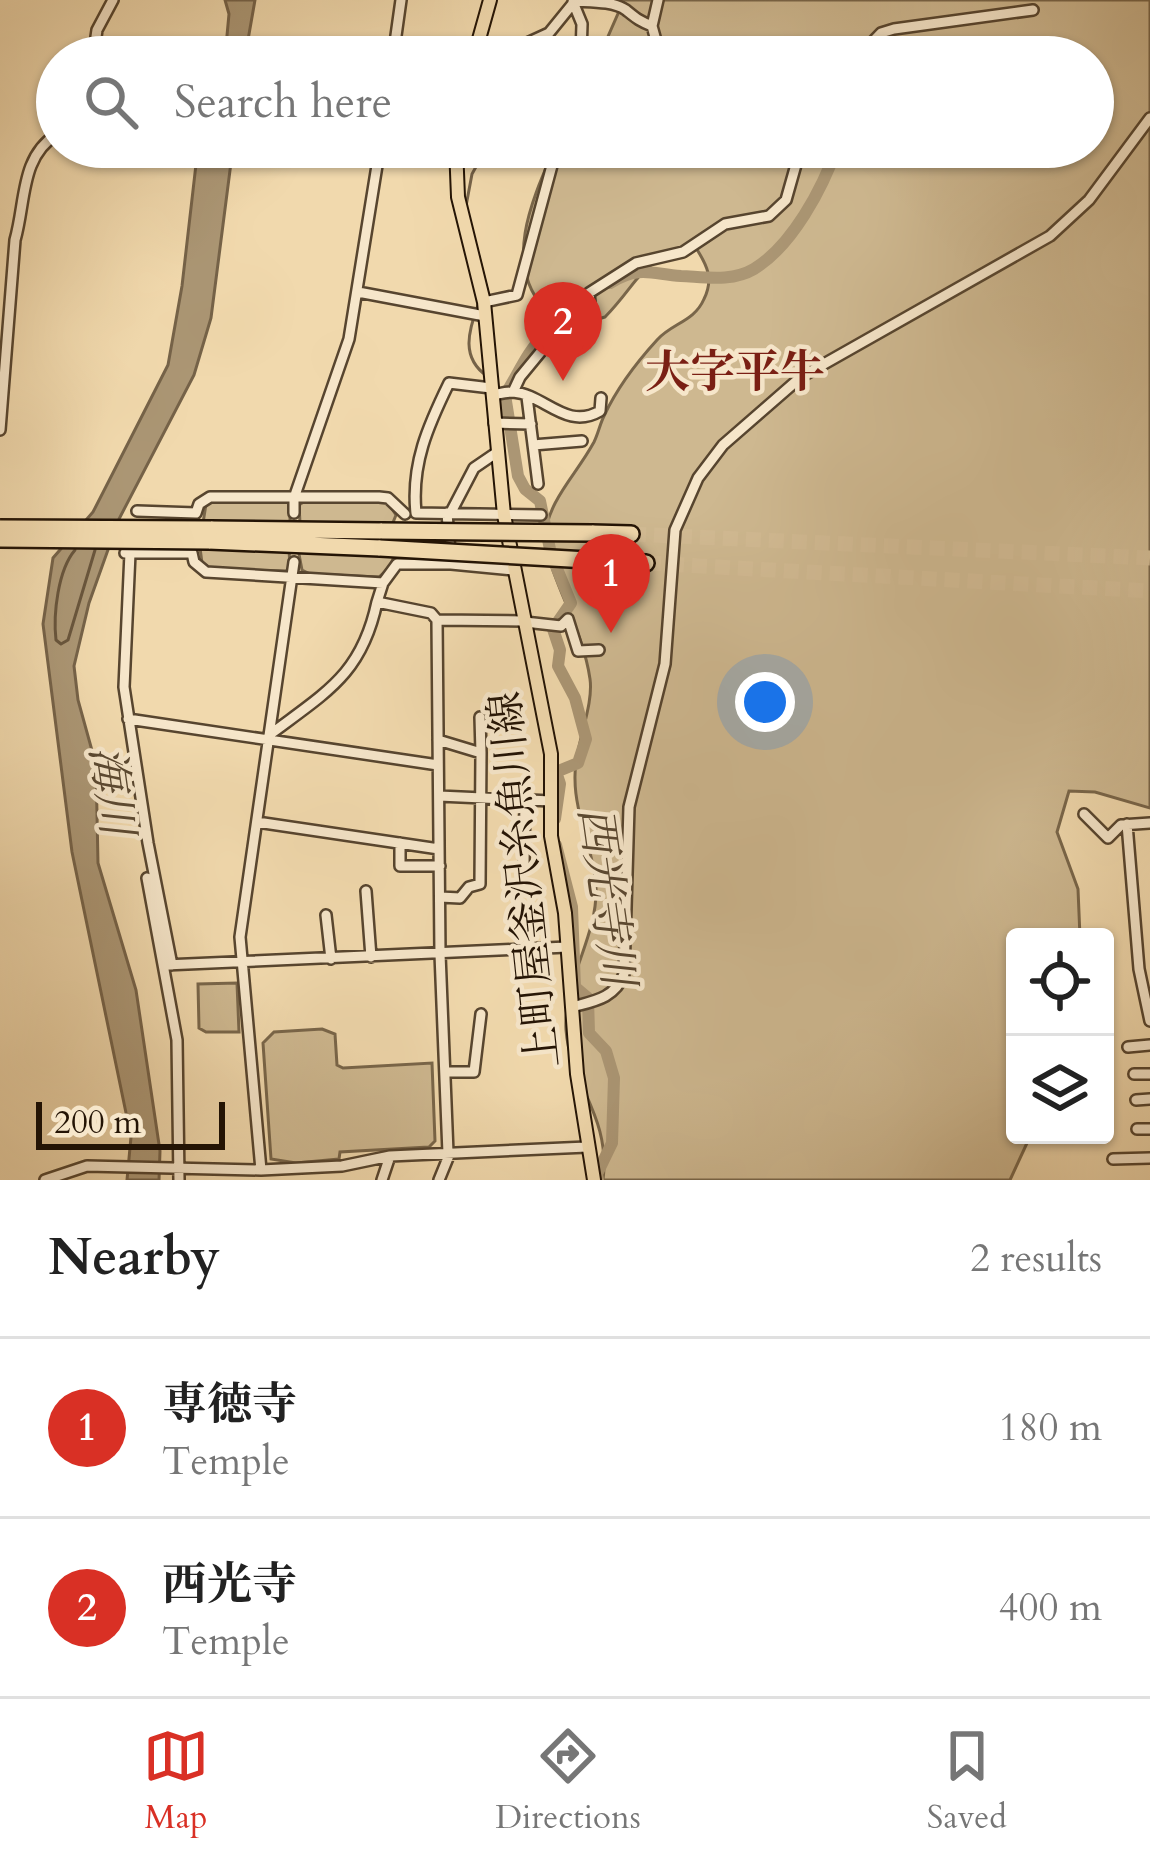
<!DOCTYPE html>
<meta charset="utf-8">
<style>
:root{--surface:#fff;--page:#f2f2f2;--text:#222;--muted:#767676;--line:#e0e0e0;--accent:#d93025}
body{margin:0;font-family:Cardo,"Noto Serif JP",serif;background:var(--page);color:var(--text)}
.controls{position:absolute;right:36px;bottom:36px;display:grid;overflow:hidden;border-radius:12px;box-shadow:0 3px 9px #0004}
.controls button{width:108px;height:108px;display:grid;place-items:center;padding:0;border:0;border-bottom:3px solid var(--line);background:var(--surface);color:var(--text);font:60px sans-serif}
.scale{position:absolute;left:36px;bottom:30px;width:189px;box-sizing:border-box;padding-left:12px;border:6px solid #241405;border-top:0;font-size:33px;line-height:42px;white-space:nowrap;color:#241405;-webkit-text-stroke:9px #f6e6ca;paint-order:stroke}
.you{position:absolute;left:765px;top:702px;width:42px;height:42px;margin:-30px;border:9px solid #fff;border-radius:50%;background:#1a73e8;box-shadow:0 0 0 18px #1a73e833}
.badge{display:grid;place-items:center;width:78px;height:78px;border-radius:50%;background:var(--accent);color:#fff;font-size:39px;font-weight:700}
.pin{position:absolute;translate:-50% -99px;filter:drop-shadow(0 3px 6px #0008)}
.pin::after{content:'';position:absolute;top:63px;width:42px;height:36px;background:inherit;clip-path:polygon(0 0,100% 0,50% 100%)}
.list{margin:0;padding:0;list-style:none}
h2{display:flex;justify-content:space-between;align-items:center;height:156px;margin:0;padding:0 48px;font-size:51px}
h2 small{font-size:39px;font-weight:400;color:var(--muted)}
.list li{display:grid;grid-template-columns:78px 1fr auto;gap:36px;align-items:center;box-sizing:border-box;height:180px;padding:0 48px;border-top:3px solid var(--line)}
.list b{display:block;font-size:45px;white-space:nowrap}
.list p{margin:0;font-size:39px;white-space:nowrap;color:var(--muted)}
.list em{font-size:39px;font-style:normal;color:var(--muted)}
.icon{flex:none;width:66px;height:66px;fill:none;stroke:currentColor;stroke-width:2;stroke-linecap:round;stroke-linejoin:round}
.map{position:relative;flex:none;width:1150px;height:1180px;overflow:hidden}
.search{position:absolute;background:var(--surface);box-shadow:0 3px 9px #0004;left:36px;right:36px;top:36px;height:132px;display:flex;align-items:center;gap:30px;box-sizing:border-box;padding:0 42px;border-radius:66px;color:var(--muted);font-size:45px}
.sheet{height:516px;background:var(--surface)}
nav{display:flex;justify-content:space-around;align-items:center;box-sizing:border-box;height:168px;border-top:3px solid var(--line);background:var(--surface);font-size:33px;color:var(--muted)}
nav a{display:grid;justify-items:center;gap:6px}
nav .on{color:var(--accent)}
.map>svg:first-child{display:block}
.green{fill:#ceb890;stroke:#79664a;stroke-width:3}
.water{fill:#ab9674;stroke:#756248;stroke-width:3}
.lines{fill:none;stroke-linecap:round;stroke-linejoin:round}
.shore{stroke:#68553c;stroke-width:3}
.stream{stroke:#756248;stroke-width:3}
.river{stroke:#ab9674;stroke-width:12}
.highway-tunnel{stroke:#d2bb94;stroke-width:15;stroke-dasharray:15 8;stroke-linecap:butt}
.minor-casing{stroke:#57452f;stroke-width:14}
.major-casing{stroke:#241405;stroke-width:16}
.highway-casing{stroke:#241405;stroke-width:20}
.minor{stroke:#f6e6ca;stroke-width:9}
.major{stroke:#f1d9ad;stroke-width:12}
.highway{stroke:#f1d9ad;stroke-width:15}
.highway-bridge-casing{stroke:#241405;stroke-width:20;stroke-linecap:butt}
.highway-bridge{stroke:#f1d9ad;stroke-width:15}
.labels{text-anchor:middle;stroke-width:9;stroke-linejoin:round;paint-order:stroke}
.street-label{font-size:42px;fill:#241405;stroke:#f6e6ca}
.neighbourhood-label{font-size:45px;font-weight:bold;fill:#7a1f14;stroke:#f6e6ca}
.water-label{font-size:45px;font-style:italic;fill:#5a4831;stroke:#f6e6ca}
</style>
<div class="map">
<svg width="1150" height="1180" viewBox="0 0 1150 1180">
<rect width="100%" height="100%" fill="#f1d9ad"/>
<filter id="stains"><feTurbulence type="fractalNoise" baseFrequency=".00167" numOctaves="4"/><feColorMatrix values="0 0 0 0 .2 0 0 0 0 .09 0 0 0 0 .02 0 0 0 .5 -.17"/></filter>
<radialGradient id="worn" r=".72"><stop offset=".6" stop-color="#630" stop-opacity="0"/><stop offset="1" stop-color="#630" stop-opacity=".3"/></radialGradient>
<path class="green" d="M624,0H1150V808L1095,792L1069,791L1057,832L1078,889L1080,937H1015V1135H1036L1027,1143L1010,1180H603C611,1115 570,1085 566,1030C563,980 598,937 596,887C594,850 575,816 575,779C574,747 594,707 590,679C583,630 554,587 544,539C549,498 575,477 594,442C598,434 600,424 604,416C617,388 636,363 657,340C672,323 694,322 704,299C714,279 707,265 696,248C639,258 642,279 605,317C583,324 562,328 544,308C502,262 534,196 555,147H1093V57H599Z
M211,500H284L290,504V523H203L206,504Z
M305,501H387L396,515L392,525L300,523L299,505Z
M200,548L289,549L290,568L286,571L212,569L202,563Z
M298,549L394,556L390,567L379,577L310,574L302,570Z
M237,983L239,1032H206L199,1028L198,984Z
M322,1029L335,1034L337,1065L343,1068L432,1063L435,1141L429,1147L340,1152L339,1159L296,1163L271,1159L263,1043L274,1032Z"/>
<path class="water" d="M225,0H255L245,57H225L229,14Z
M198,147H233L211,318L194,375L119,519L89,603L74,666L78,700L96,765L98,863L136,990L160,1151L159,1180H127L131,1137L72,852L43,624L53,558L93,512L168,365L182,286Z"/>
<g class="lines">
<path class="shore" d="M75,550C58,570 53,614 56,640L61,644L68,640L95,550"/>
<path class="stream" d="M534,57L539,53
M466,206L472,174L487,147
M476,245L488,293
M478,305C468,332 461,358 487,376"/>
<path class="river" d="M610,283C640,265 651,274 681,276C705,277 732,282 754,269C792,246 823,188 837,147
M555,819L560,784L556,772L578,763L586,739L575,698L558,666L560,650L553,629L571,603L551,554L540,501L525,489L518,476L505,395C526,362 541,315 587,320
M556,845L572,907L575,987L588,998L589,1033L606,1051L614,1078L612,1143L597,1174L598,1180"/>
<path class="highway-tunnel" d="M631,534L1150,558
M646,563L1150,591"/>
<g class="minor-casing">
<path id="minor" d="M573,2L582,24L581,54L595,57
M535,41L544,48L580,57
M93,57L97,30L113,0
M393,57L401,0
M496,57L549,33L575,1C590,2 613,1 626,10C636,18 639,21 652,26
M651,57L657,44L652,26L658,0
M858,57L881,33L894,29L1033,10
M358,292L485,316
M484,302L517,295L557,147
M491,388L449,383C428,426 411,464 416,513L541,515
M513,392L520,377L562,326L581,323L591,312L589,293L636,263L683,252L725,224L769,216L786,200L801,147
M492,395C499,394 505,392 513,392C544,394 566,431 600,411L601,398
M527,397L538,484
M494,423L531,424
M0,430L15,240C26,202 20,157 57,134
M533,445L582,441
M137,511L196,513L199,504L210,497H379L388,498L405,514
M294,513V498L349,339L380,147
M447,513L451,564H397L383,583L377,602L431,613L437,620L524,621
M450,514L474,468L496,453
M125,553H192L194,562L206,572L383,583
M130,553L124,687L148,843L172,965
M451,564L514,570
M437,620L440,954L448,1153
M525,622L561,626L568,619L578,651L599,650
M480,717L481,753
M128,719L438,765
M272,733C328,691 362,673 377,602
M438,740L481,753L480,884L469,887L460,898L440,897
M439,796L551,801
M1084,814L1108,838L1121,825L1150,823
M257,822L439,849
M1127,824L1139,969L1150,1021
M400,843V866H440
M524,864L525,800
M147,878L177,1040L179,1180
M366,891L371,957
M326,915L331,959
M165,965L567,947
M572,1007C595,1001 615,998 624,974L629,807L665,664L675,530L698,478L723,445L801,377L1050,236L1089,200L1150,118
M1128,1047L1150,1045
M445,1072H474L481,1014
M1134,1074H1150
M1136,1100L1150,1099
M1137,1129H1150
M1113,1159L1150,1158
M261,1170L240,937L294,562
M45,1180L87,1166L261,1170L342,1166L390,1156L587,1147
M382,1180L390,1156
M439,1180L450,1153"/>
</g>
<g class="major-casing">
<path id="major" d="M474,57L490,0
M456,147L458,197L484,302L504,515L551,754V836L565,913L577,1074L594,1180"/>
</g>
<g class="highway-casing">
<path id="highway" d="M211,529L382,531
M592,533L631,534
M209,541L380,548
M605,561L646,563"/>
</g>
<use href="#minor" class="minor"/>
<use href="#major" class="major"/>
<use href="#highway" class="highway"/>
<g class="highway-bridge-casing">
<path id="highway-bridge" d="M0,528L211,529
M382,531L592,533
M0,539L209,541
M380,548L605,561"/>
</g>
<use href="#highway-bridge" class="highway-bridge"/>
</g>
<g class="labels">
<g class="street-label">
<text transform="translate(523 880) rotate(-96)" y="15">上町屋釜沢糸魚川線</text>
</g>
<g class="neighbourhood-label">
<text x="735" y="387">大字平牛</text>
</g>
<g class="water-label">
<text transform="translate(113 790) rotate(82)" y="16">海川</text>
<text transform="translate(608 896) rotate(82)" y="16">西光寺川</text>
</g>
</g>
<rect width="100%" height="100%" filter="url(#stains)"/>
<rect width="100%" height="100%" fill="url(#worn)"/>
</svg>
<div class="controls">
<button><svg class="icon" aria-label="locate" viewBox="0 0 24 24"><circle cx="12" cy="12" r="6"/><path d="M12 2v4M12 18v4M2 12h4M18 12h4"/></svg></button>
<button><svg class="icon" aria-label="layers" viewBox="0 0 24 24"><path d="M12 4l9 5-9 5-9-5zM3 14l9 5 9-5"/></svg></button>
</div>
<div class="scale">200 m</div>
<div class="you"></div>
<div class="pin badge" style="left:611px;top:633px">1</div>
<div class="pin badge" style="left:563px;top:381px">2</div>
<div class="search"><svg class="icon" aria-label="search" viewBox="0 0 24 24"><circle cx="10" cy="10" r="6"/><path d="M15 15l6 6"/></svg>Search here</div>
</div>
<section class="sheet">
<h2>Nearby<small>2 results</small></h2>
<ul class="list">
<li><span class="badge">1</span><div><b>専徳寺</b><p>Temple</p></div><em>180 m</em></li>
<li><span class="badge">2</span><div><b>西光寺</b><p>Temple</p></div><em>400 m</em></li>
</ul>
</section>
<nav>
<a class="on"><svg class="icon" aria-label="map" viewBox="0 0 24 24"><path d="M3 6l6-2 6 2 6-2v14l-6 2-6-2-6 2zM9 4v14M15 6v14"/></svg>Map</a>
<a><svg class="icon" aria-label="directions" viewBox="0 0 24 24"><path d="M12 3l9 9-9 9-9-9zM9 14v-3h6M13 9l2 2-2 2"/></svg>Directions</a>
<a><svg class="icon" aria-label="saved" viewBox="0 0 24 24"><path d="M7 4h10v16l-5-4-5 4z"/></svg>Saved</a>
</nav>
